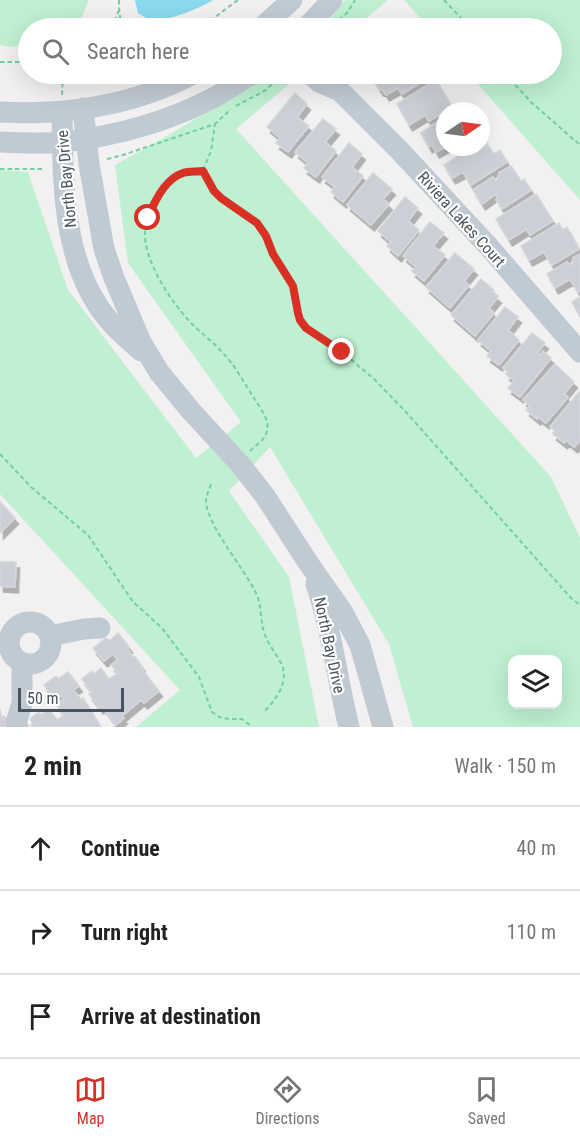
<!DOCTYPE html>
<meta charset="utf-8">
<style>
:root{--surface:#fff;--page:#f2f2f2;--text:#222;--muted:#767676;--line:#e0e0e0;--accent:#d93025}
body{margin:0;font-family:"Roboto Condensed",sans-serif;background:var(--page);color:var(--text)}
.controls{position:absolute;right:18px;bottom:18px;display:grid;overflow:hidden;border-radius:12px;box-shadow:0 6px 24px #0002}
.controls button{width:54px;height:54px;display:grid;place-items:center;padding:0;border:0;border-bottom:2px solid var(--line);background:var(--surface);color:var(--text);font:30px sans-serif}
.compass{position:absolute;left:436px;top:102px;width:54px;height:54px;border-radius:50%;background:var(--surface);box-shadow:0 6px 24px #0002;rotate:77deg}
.scale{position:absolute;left:18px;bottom:15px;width:106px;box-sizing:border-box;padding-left:6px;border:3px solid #47535e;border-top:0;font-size:16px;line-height:21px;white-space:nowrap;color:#47535e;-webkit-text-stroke:4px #fff;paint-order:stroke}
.stop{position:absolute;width:18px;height:18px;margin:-14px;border:4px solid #d93025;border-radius:50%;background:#fff}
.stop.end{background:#d93025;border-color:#fff;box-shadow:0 2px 6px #0008}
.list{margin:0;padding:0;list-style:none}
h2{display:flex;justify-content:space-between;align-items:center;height:78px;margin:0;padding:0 24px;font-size:26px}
h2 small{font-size:20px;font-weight:400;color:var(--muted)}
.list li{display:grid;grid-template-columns:39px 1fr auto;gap:18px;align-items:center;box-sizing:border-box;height:84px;padding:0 24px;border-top:2px solid var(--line)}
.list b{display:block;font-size:22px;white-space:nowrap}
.list em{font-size:20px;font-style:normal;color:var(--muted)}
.icon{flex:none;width:33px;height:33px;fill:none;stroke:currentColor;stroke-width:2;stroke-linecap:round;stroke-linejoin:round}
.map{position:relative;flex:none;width:580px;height:727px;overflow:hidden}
.search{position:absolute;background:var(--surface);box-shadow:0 6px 24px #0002;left:18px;right:18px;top:18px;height:66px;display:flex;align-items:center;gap:15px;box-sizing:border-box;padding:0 21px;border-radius:33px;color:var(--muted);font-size:22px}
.sheet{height:330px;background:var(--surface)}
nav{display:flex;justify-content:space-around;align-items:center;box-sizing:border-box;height:84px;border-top:2px solid var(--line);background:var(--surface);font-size:16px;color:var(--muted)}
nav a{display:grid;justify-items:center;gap:3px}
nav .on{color:var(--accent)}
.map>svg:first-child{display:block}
.green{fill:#bef0d1;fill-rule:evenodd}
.water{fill:#8ad9ee}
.building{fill:#cccfd5;stroke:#d4d6db;stroke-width:1.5;filter:url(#shadow)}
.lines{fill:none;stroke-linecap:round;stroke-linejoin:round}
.path{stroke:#75cfa3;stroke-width:2;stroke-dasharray:4.5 3;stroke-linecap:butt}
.minor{stroke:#c0cad2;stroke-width:21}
.route{stroke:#d93025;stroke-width:8}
.labels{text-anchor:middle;stroke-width:4.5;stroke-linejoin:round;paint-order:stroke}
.street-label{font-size:16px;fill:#47535e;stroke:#fff}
</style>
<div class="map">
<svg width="580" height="727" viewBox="0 0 580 727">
<defs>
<filter id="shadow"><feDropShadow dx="3.5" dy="6" stdDeviation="0" flood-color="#0004"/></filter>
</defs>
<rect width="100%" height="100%" fill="#f2f0f0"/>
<path class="green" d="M0,0H89L77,28H28V44L10,47L0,45Z
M345,0H388L354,28H320L328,22Z
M404,0H580V200L469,74H552V28H429Z
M269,74H301L236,129L551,477L580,538V727H413L389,644L270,447L229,491L289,577L319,727H136L180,690L0,494V170L28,172L68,290L196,458L241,422L128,263L115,165L155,143L260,81ZM512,660H558V704H512Z"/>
<path class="water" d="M135,0H213C195,11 172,18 152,22L138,13Z"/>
<path class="building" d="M375,74H429L431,76L402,94L398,88L386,95L382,89L380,90L371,76Z
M436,80L452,107L429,121L425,115L409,125L397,104Z
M295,93L307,104L297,117L309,126L288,152L276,143L280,138L267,127Z
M445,117V147L436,152L432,145L429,147L421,133Z
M323,119L336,129L325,142L336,151L316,177L304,168L308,163L295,152Z
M481,141L485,146L487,144L494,154L500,150L507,162L471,185L463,172L452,178L444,165L472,147H481Z
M349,143L362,154L352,167L363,176L343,202L331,192L335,187L322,177Z
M511,166L521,181L524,179L531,190L502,209L496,199L498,197L496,194L482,204L473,190L493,177L496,181L498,179L499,173Z
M373,173L392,189L383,199L389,204L371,225L347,205Z
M536,194L553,221L530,235L526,229L509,240L496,219Z
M405,197L418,208L408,221L419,230L398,256L387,246L391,242L378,231Z
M430,222L444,233L433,246L445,255L424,281L412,271L416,267L403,256Z
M559,223L563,230L567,227L579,249L552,265L544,252L529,260L521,246Z
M455,253L474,269L464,281L469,285L450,308L426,287Z
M580,254V291L578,292L570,279L555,288L547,274L567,262L569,265L572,264L573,258Z
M481,279L494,290L492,292L498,297L489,308L494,313L475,336L451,315Z
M580,297V316L572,302Z
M505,307L518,317L508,330L519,340L499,365L487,356L491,351L478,340Z
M532,333L545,343L537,353L540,355L543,351L551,358L520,397L508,388L514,381L506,374L508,372L503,368Z
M555,364L574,382L564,394L568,397L546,423L538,417L537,419L526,410L530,406L523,400Z
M579,392L580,441L574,447L566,440L564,443L553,434L555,431L550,427Z
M0,502L15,518L0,533Z
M0,562H16L15,587L0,586Z
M118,633L129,647L127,649L134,658L135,657L142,666L140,667L159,691L144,703L141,700L122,716L124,718L116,725L102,706L100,708L89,694L92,692L82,679L92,671L94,674L101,668L109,679L118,673L111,665L118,660L113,654L104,661L93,648L106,638L109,641Z
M68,672L79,686L73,690L81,699L83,698L101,727H32L31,725L33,723L30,719L39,712L41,715L49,709L57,720L64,715L56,704L64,699L62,695L54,700L44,685L56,676L58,679Z
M0,710L2,719L6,718L8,727H0Z"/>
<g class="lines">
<path class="path" d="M119,0C119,10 119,21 125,28
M444,0L461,18L476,28
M339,20L347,13L355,0
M112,28L119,10
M197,28L207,23L238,0
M0,62H28
M505,74L532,103L580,145
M62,95L63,74
M236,106L266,90L282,74
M107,159L123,155L215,124L231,109
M0,169H45
M203,170L211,151L215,124
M250,451C256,445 265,440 267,431C270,419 259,407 254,398C244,383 235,365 222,352C213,342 202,334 192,324C172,303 143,261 145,231C146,221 150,210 155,201C170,178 176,173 203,171L214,191L221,198L257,223L262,228L273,254L293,286L298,313L300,320L306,328L342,352L374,379L406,412L571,598L580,605
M0,454L31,487L88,535L133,602L162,628L199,677L212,712L219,717L229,719H242L252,727
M211,484C209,490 206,496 206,502C208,527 245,569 257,595C262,608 260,622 265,635C269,645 276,654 281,663C290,682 276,699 264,712"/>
<path class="minor" d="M261,28L292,0
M306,28L332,0
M311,74L319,82L340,91L401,152L489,247L580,352
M83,108L89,164L104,249L114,278L141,342L159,372L191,411L239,463L265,496L309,564L342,611L360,645L383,727
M62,111C63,183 61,270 114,326C123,335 132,343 141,351
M0,112C65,116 135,105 193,74
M0,142C21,143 43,144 64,142C115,136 167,122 213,98C226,91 239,82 252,74
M316,584C332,630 337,680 349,727
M9 643a21 21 0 1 1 42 0a21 21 0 1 1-42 0Z
M50,636L84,629L100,628
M18,727L16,723L22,703V663"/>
</g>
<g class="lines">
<path class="route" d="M148,218C154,202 165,179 183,173C189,171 197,172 203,171L214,191L221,198L257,223L266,236L273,254L293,286L298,313L300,320L306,328L342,352"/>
</g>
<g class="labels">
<g class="street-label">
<text transform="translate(66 179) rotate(-95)" y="6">North Bay Drive</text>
<text transform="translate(462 219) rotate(48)" y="6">Riviera Lakes Court</text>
<text transform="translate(330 645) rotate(78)" y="6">North Bay Drive</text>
</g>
</g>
</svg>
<div class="controls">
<button><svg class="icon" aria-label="layers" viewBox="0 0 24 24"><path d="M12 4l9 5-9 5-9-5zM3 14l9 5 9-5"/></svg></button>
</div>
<svg class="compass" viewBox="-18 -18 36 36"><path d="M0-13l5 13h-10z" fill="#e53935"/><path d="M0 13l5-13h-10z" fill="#767676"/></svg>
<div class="scale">50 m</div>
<div class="stop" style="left:148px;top:218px"></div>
<div class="stop end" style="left:342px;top:352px"></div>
<div class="search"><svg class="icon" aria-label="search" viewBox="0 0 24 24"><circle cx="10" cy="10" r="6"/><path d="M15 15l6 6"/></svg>Search here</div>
</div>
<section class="sheet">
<h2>2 min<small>Walk · 150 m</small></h2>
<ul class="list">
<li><svg class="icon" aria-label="ahead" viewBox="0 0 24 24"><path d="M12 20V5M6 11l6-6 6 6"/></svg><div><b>Continue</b></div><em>40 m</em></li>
<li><svg class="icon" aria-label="right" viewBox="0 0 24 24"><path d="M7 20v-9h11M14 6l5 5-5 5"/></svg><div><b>Turn right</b></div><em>110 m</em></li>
<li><svg class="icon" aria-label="arrive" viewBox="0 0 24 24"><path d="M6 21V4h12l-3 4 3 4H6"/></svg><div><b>Arrive at destination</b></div></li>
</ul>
</section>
<nav>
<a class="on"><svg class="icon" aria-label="map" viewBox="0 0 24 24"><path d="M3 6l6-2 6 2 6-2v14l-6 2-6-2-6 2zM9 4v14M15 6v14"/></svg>Map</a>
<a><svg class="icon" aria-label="directions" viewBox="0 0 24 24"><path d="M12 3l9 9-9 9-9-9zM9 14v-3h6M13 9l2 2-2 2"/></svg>Directions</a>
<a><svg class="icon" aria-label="saved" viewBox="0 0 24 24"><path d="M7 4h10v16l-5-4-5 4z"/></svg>Saved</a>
</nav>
